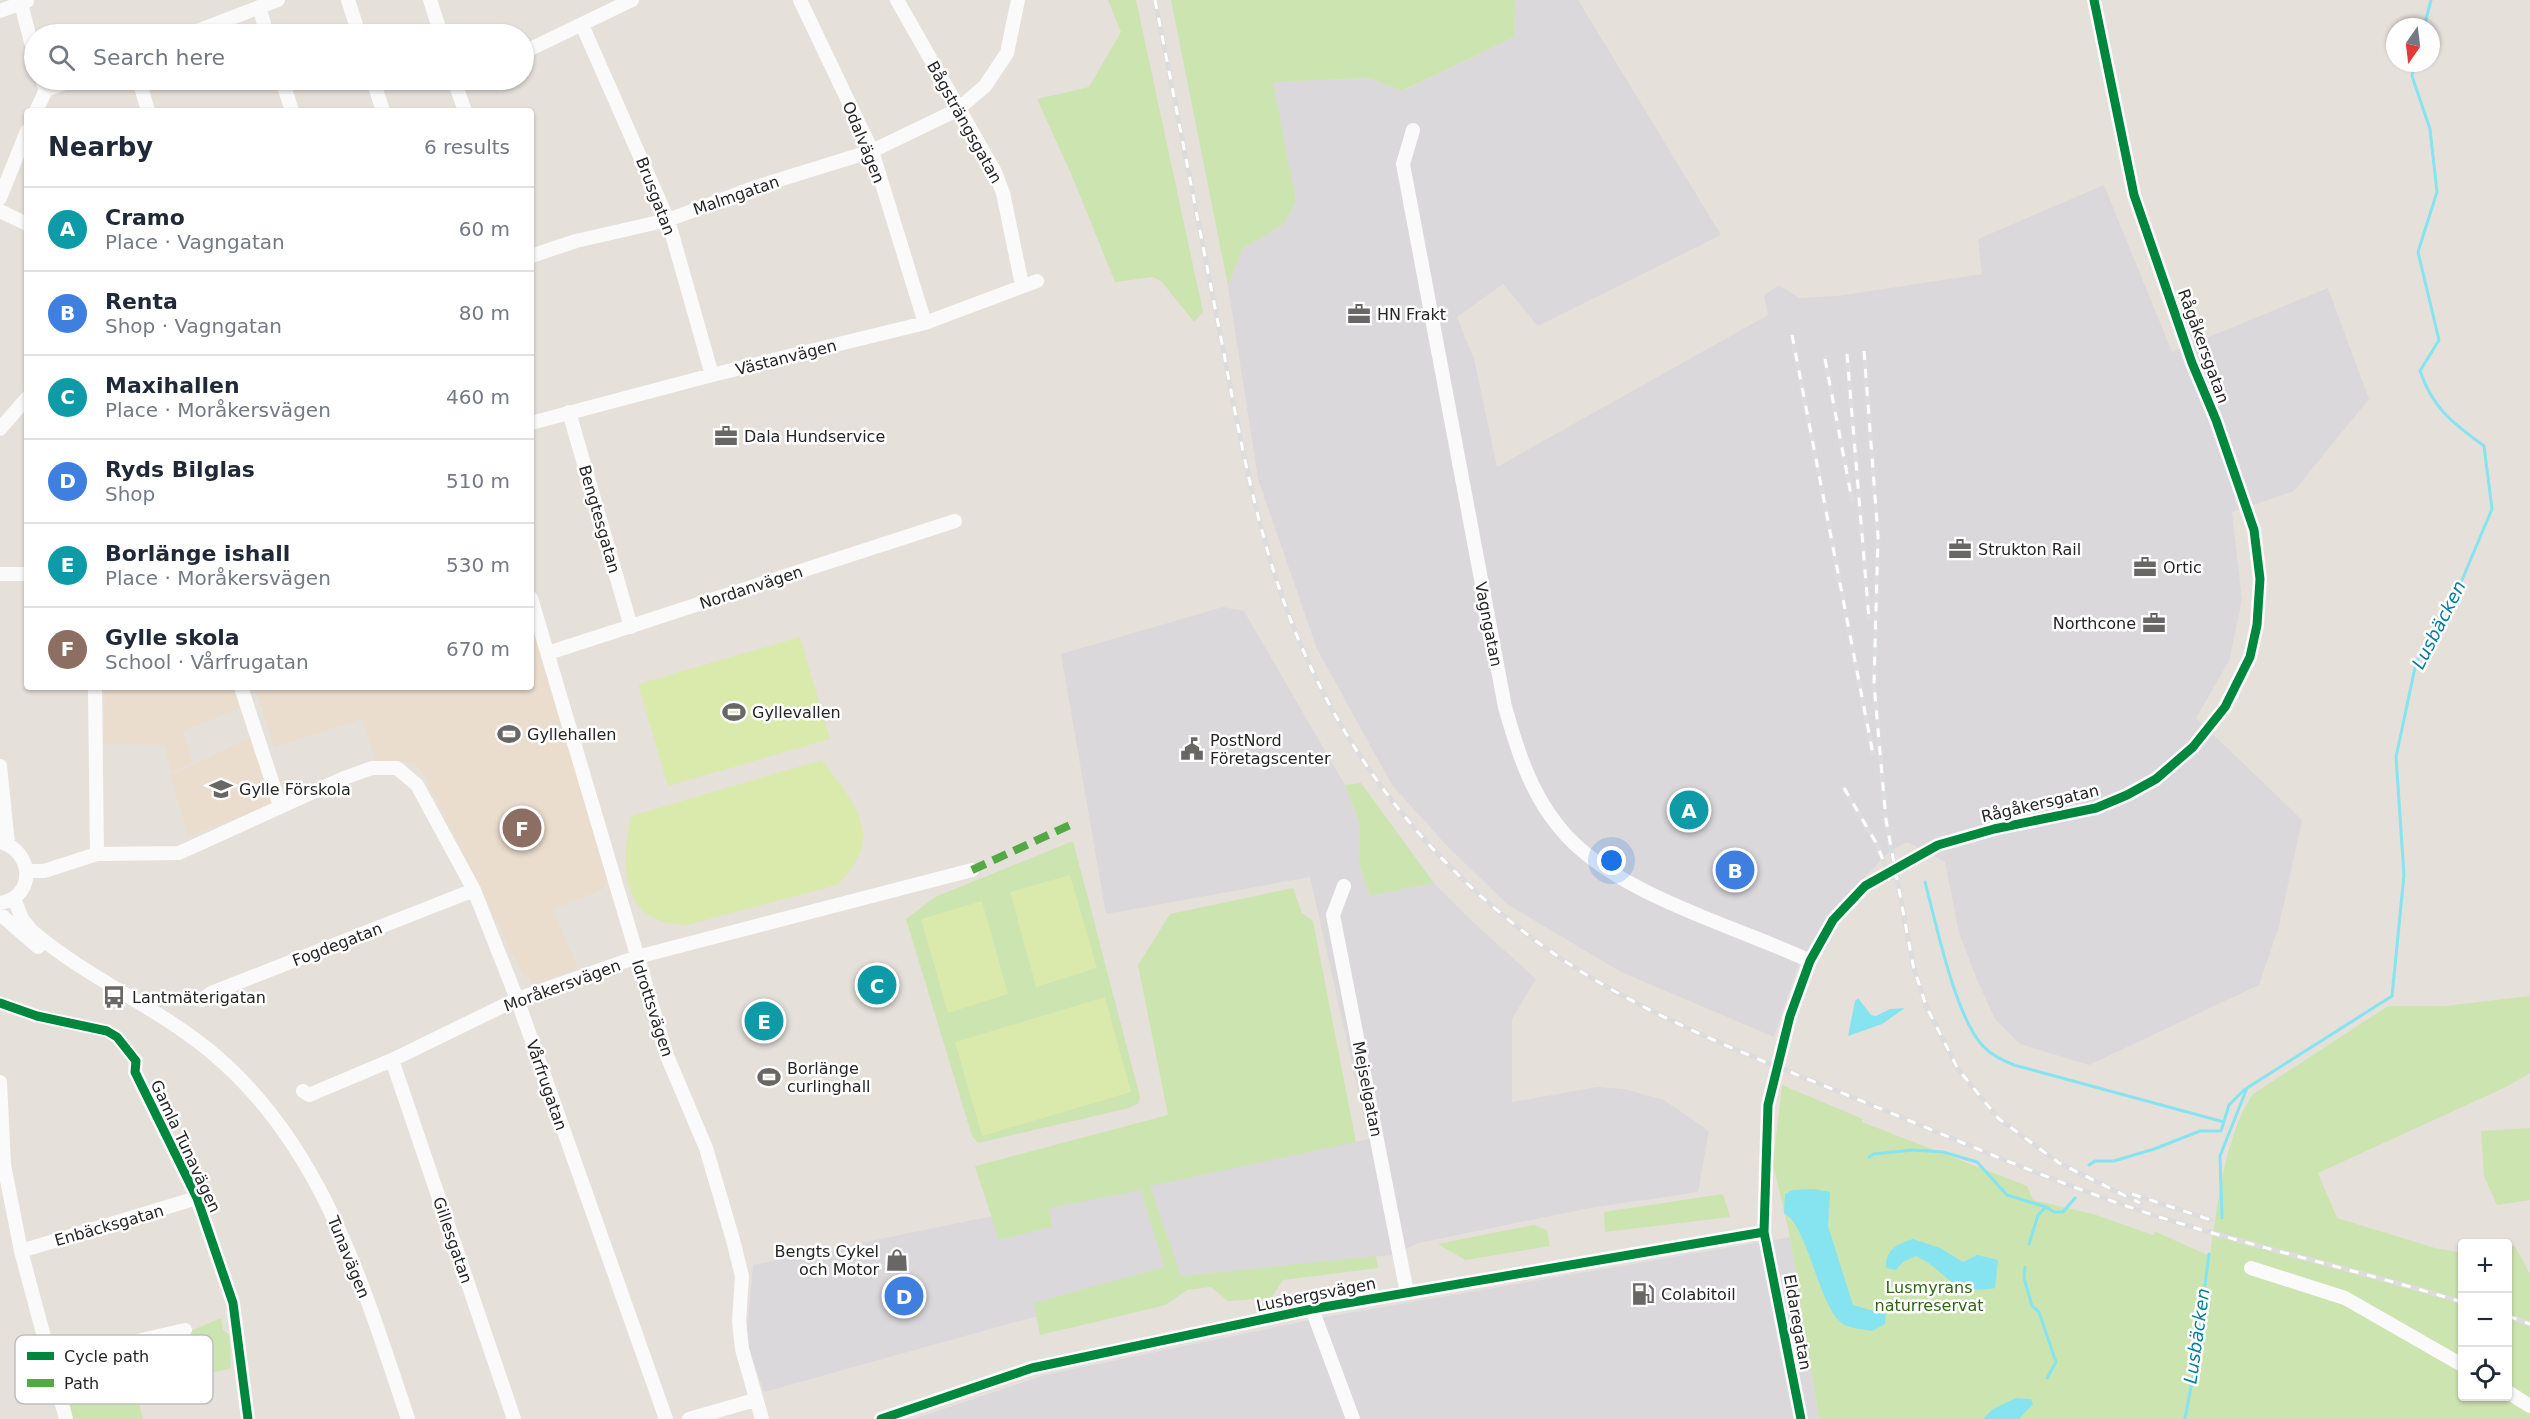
<!DOCTYPE html>
<meta charset="utf-8">
<style>
:root{--surface:#fff;--page:#f2f2f3;--text:#1f2937;--muted:#747a83;--line:#e0e1e3;--accent:#ea580c}
body{margin:0;font-family:"DejaVu Sans",sans-serif;background:var(--page);color:var(--text)}
.controls{position:absolute;right:18px;bottom:18px;display:grid;overflow:hidden;border-radius:6px;box-shadow:0 2px 4px #0004}
.controls button{width:54px;height:54px;display:grid;place-items:center;padding:0;border:0;border-bottom:2px solid var(--line);background:var(--surface);color:var(--text);font:30px sans-serif}
.compass{position:absolute;left:2386px;top:18px;width:54px;height:54px;border-radius:50%;background:var(--surface);box-shadow:0 2px 4px #0004;rotate:194deg}
.you{position:absolute;left:1612px;top:861px;width:21px;height:21px;margin:-15px;border:4px solid #fff;border-radius:50%;background:#1a73e8;box-shadow:0 0 0 9px #1a73e833}
.badge{display:grid;place-items:center;width:39px;height:39px;border-radius:50%;background:var(--accent);color:#fff;font-size:20px;font-weight:700}
.pin{position:absolute;translate:-50% -50%;border:3px solid #fff;box-shadow:0 2px 6px #0006}
.list{margin:0;padding:0;list-style:none}
h2{display:flex;justify-content:space-between;align-items:center;height:78px;margin:0;padding:0 24px;font-size:26px}
h2 small{font-size:20px;font-weight:400;color:var(--muted)}
.list li{display:grid;grid-template-columns:39px 1fr auto;gap:18px;align-items:center;box-sizing:border-box;height:84px;padding:0 24px;border-top:2px solid var(--line)}
.list b{display:block;font-size:22px;white-space:nowrap}
.list p{margin:0;font-size:20px;white-space:nowrap;color:var(--muted)}
.list em{font-size:20px;font-style:normal;color:var(--muted)}
.icon{flex:none;width:33px;height:33px;fill:none;stroke:currentColor;stroke-width:2;stroke-linecap:round;stroke-linejoin:round}
.map{position:relative;flex:none;width:2530px;height:1419px;overflow:hidden}
.search{position:absolute;background:var(--surface);box-shadow:0 2px 4px #0004;left:24px;top:24px;width:510px;height:66px;display:flex;align-items:center;gap:15px;box-sizing:border-box;padding:0 21px;border-radius:33px;color:var(--muted);font-size:22px}
.panel{position:absolute;background:var(--surface);box-shadow:0 2px 4px #0004;left:24px;top:108px;width:510px;height:582px;border-radius:6px}
.map>svg:first-child{display:block}
.industrial{fill:#dbd8db}
.education{fill:#ebddce}
.green{fill:#cce4b0}
.pitch{fill:#dae9ac}
.water{fill:#86e3f0}
.lines{fill:none;stroke-linecap:round;stroke-linejoin:round}
.stream{stroke:#86e3f0;stroke-width:3}
.minor{stroke:#fbfafa;stroke-width:14}
.rail-casing{stroke:#dcdcdd;stroke-width:5}
.rail{stroke:#fff;stroke-width:3;stroke-dasharray:9;stroke-linecap:butt}
.quiet{stroke:#53aa44;stroke-width:8;stroke-dasharray:15 8;stroke-linecap:butt}
.cycleway-casing{stroke:#fff;stroke-width:13}
.cycleway{stroke:#00873e;stroke-width:9}
.labels{text-anchor:middle;stroke-width:5;stroke-linejoin:round;paint-order:stroke}
.street-label{font-size:16px;fill:#262626;stroke:#fff}
.poi-label{font-size:16px;fill:#262626;stroke:#fff;text-anchor:start}
.park-label{font-size:16px;fill:#2f6712;stroke:#fff}
.water-label{font-size:18px;font-style:italic;fill:#017e9f;stroke:#fff}
.key{fill:#fff;stroke:#bebebe;stroke-width:1.5}
.key-label{font-size:16px;fill:#262626}
</style>
<div class="map">
<svg width="2530" height="1419" viewBox="0 0 2530 1419">
<rect width="100%" height="100%" fill="#e6e0db"/>
<path class="industrial" d="M1515,0H1578L1721,235L1538,326L1503,284L1457,317L1474,359L1497,467L1768,315L1764,295L1779,285L1799,298L1837,296L1982,274L1978,239L2104,185L2172,352L2328,288L2369,399L2294,491L2232,512L2242,600L2229,661L2196,718L2302,820L2279,926L2259,985L2089,1065L2020,1044L1995,1019L1975,975L1959,933L1945,862L1907,842L1890,851L1831,913L1797,969L1774,1037L1621,972L1507,904L1447,846L1392,785L1317,649L1258,479L1228,286L1242,249L1284,224L1296,201L1272,82L1369,78L1403,91L1514,37Z
M1223,607L1244,611L1345,785L1360,825L1359,864L1370,896L1434,883L1473,922L1536,979L1512,1019V1102L1597,1087L1624,1089L1664,1100L1709,1131L1698,1192L1590,1208L1419,1243L1392,1255L1181,1276L764,1392L746,1342L753,1265L1369,1139L1310,877L1106,914L1061,654Z
M1790,1237L1819,1419H914L1045,1375L1325,1317Z"/>
<path class="education" d="M531,621L610,878L602,890L553,909L578,968L535,985L522,973L426,778L414,762L375,761L363,719L274,747L255,687H531Z
M105,687H233L240,708L183,731L193,762L171,773L164,745L103,744Z
M252,737L272,802L267,808L188,835L170,775Z"/>
<path class="green" d="M1108,0H1136L1203,312L1194,322L1162,282L1153,277L1115,282L1072,176L1037,99L1089,87L1121,32Z
M1171,0H1515L1514,37L1402,91L1369,78L1273,82L1296,201L1284,224L1242,249L1228,286Z
M1361,783L1434,883L1370,896L1359,864L1360,825L1345,785Z
M1073,841L1140,1097L1139,1103L1129,1108L978,1143L972,1136L906,919L935,897Z
M1293,888L1302,913L1313,921L1356,1142L1150,1186L1181,1276L1376,1256L1378,1268L1283,1280L1271,1298L1228,1301L1211,1287L1187,1290L1166,1305L1040,1335L1034,1303L1164,1267L1141,1190L1049,1208L1052,1227L999,1240L975,1166L1168,1115L1138,965L1170,914Z
M2530,996V1073L2506,1087L2318,1173L2337,1218L2435,1248L2462,1253V1396H2508V1247L2515,1246L2530,1274V1419H1819L1790,1237L1773,1164L1782,1085L1863,1119L1862,1122L2027,1186L2033,1200L2093,1214L2153,1235L2156,1232L2210,1256C2217,1209 2225,1133 2253,1094L2388,1006H2445Z
M2530,1128V1200L2497,1205L2484,1176L2481,1131Z
M1723,1194L1730,1217L1605,1232L1604,1212Z
M1534,1225L1547,1230L1550,1246L1465,1260L1438,1244Z
M221,1318L223,1330L229,1334L231,1368L136,1391L143,1419H73L57,1364L188,1332Z"/>
<path class="pitch" d="M800,637L830,739L668,786L638,684Z
M822,760C855,804 887,837 837,885L687,925C619,925 621,865 631,816Z
M1070,875L1097,968L1036,987L1010,892Z
M982,901L1008,994L948,1013L921,919Z
M1105,997L1131,1092L982,1136L955,1042Z"/>
<path class="water" d="M1858,998L1871,1015L1876,1016L1890,1009L1905,1008L1882,1024L1848,1036L1855,1001Z
M1814,1189L1830,1192L1828,1226L1853,1305L1870,1310L1886,1309L1885,1324L1872,1331C1863,1329 1853,1329 1845,1325C1819,1312 1809,1226 1784,1213L1785,1194L1793,1190Z
M1913,1239L1940,1248L1963,1262L1977,1255L1998,1260L1995,1288C1948,1296 1950,1272 1916,1256L1903,1262L1896,1270L1886,1268C1885,1250 1897,1244 1913,1239Z
M2016,1398L2031,1399L2033,1404L2019,1419H1983L1993,1409Z"/>
<g class="lines">
<path class="stream" d="M2424,27L2431,0
M1925,882C1936,923 1955,1015 1982,1045C1991,1055 2002,1060 2014,1065L2224,1122
M1869,1157L1874,1154L1913,1150L1943,1152L1977,1162L2007,1195L2046,1207
M2089,1165L2095,1161H2114L2154,1149L2200,1131H2221L2229,1105L2245,1089
M2222,1218L2220,1156L2247,1088L2392,996L2404,875L2396,757L2416,663L2462,580L2492,509L2484,446C2453,423 2433,409 2420,371L2439,340L2418,252L2437,192L2430,129L2412,76L2415,63
M2029,1244L2038,1215L2046,1207L2054,1212H2063L2075,1198
M2025,1267L2024,1278L2032,1306L2039,1312L2056,1362L2047,1378
M2185,1419L2195,1365L2209,1254"/>
<path class="minor" d="M348,0L359,34
M430,0L441,34
M800,0L872,151L925,323
M897,0L995,172L1003,193L1022,285
M21,4L34,53
M259,7L267,34
M0,11L27,1
M582,25L668,220L712,375
M189,34L278,0
M524,52L632,0
M139,80L148,111
M282,80L292,111
M373,80L383,111
M454,80L465,111
M46,90L73,80
M36,111L46,90L42,80
M1413,130L1403,164L1505,707C1517,749 1530,792 1559,827C1612,894 1734,925 1810,961
M0,198L27,131
M0,211L27,224
M531,256L576,241L668,220L753,188L872,151L957,110L985,86L1007,53L1018,0
M569,412L631,627
M531,423L712,375L925,323L1037,281
M0,429L27,398
M0,574H27
M531,598L667,1056L706,1148L733,1240L742,1276L739,1321L742,1349L762,1419
M548,653L955,521
M95,687L97,854
M241,687L280,806
M0,766L8,844
M0,842C33,850 37,897 0,903
M27,871H44L97,854L179,853L344,778L372,768H397L417,785L474,890L517,999L666,1419
M1344,886L1333,915L1407,1293
M14,898L22,919L32,931C86,977 155,1006 210,1051C323,1144 363,1286 408,1419
M0,914L38,947
M202,1000L211,993L474,890
M392,1060L514,1419
M136,1061L135,1072L197,1198L233,1303L248,1419
M0,1082L4,1165L21,1251L66,1419
M303,1091L309,1095L392,1060L517,999L637,957L972,870
M21,1251L197,1198
M2251,1268L2345,1298L2462,1365
M1312,1309L1353,1419
M50,1361L185,1330
M2508,1392L2530,1406
M689,1419L755,1400
M881,1419L1032,1368L1312,1309L1764,1232
M1801,1419L1764,1232L1768,1105L1790,1016L1810,961L1833,920L1865,886L1938,845L1994,829L2096,808L2127,795L2156,779L2193,747L2225,707L2250,657L2257,625L2260,579L2254,530L2216,420L2192,363L2134,195L2094,0"/>
<g class="rail-casing">
<path id="rail" d="M1155,0C1177,111 1198,222 1220,333C1241,443 1260,556 1307,659C1370,800 1481,918 1616,992C1697,1037 1784,1069 1869,1104C1964,1143 2058,1184 2156,1216C2257,1248 2361,1271 2462,1302
M1792,335L1873,754
M1864,351L1878,536L1874,684L1886,820L1913,965L1926,1006L1958,1069L1998,1118L2059,1163L2140,1203
M1847,354L1869,619
M1825,359L1852,500
M1844,788L1875,841L1891,878
M2132,1194L2211,1220
M2508,1316L2530,1324"/>
</g>
<use href="#rail" class="rail"/>
<path class="quiet" d="M972,870L1070,825"/>
<g class="cycleway-casing">
<path id="cycleway" d="M0,1003L37,1016L107,1031L117,1037L136,1061L135,1072L197,1198L233,1303L248,1419
M881,1419L1032,1368L1312,1309L1764,1232
M1801,1419L1764,1232L1768,1105L1790,1016L1810,961L1833,920L1865,886L1938,845L1994,829L2096,808L2127,795L2156,779L2193,747L2225,707L2250,657L2257,625L2260,579L2254,530L2216,420L2192,363L2134,195L2094,0"/>
</g>
<use href="#cycleway" class="cycleway"/>
</g>
<defs>
<g id="office-bare" transform="scale(1.8)"><path d="M-6-3h4V-5.5h4V-3h4V5H-6ZM-1-4.5V-3h2v-1.5ZM-6 0V1H6V0Z" fill="#696765" stroke="#fff" stroke-width="2.5" paint-order="stroke"/></g>
<g id="stadium-bare" transform="scale(1.8)"><path d="M0-5a6.5 5 0 1 0 0 10a6.5 5 0 1 0 0-10ZM-3.5-1.8h7v3.6h-7Z" fill="#696765" stroke="#fff" stroke-width="2.5" paint-order="stroke"/></g>
<g id="civic-bare" transform="scale(1.8)"><path d="M-.6-6.5H3V-4.5H.6V-3L4-1V1h2V6H-6V1h2V-1L-.6-3ZM-1.2 2.5V6h2.4V2.5Z" fill="#696765" stroke="#fff" stroke-width="2.5" paint-order="stroke"/></g>
<g id="school-bare" transform="scale(1.8)"><path d="M0-5L7-2L0 1L-7-2ZM-4 1L0 2.5L4 1V4Q0 6-4 4Z" fill="#696765" stroke="#fff" stroke-width="2.5" paint-order="stroke"/></g>
<g id="bus-bare" transform="scale(1.8)"><path d="M-5-6H5V4H4V6H2V4H-2V6H-4V4H-5ZM-3.5-4V0h7V-4ZM-3.5 1.2v1.5H-2V1.2ZM2 1.2v1.5H3.5V1.2Z" fill="#696765" stroke="#fff" stroke-width="2.5" paint-order="stroke"/></g>
<g id="shop-bare" transform="scale(1.8)"><path d="M-5-2.5h2.3a2.7 3.5 0 0 1 5.4 0H5L5.5 6h-11ZM-1.5-2.5h3a1.5 2.3 0 0 0-3 0Z" fill="#696765" stroke="#fff" stroke-width="2.5" paint-order="stroke"/></g>
<g id="fuel-bare" transform="scale(1.8)"><path d="M-5.5-6h7V0h2V4h1.3V-2.5L3-4.5l.8-.8L6-3V5H2.5V1h-1V6h-7ZM-4.2-4.7v3.2H.2V-4.7Z" fill="#696765" stroke="#fff" stroke-width="2.5" paint-order="stroke"/></g>
</defs>
<g fill-rule="evenodd">
<use href="#office-bare" x="1359" y="314"/>
<use href="#office-bare" x="726" y="436"/>
<use href="#office-bare" x="1960" y="549"/>
<use href="#office-bare" x="2145" y="567"/>
<use href="#office-bare" x="2154" y="623"/>
<use href="#stadium-bare" x="734" y="712"/>
<use href="#stadium-bare" x="509" y="734"/>
<use href="#civic-bare" x="1192" y="749"/>
<use href="#school-bare" x="221" y="789"/>
<use href="#bus-bare" x="114" y="997"/>
<use href="#stadium-bare" x="769" y="1077"/>
<use href="#shop-bare" x="897" y="1260"/>
<use href="#fuel-bare" x="1643" y="1294"/>
</g>
<g class="labels">
<g class="street-label">
<text transform="translate(965 122) rotate(61)" y="6">Bågsträngsgatan</text>
<text transform="translate(864 142) rotate(68)" y="6">Odalvägen</text>
<text transform="translate(736 195) rotate(-19)" y="6">Malmgatan</text>
<text transform="translate(656 196) rotate(69)" y="6">Brusgatan</text>
<text transform="translate(2204 346) rotate(70)" y="6">Rågåkersgatan</text>
<text transform="translate(786 357) rotate(-14)" y="6">Västanvägen</text>
<text transform="translate(600 519) rotate(74)" y="6">Bengtesgatan</text>
<text transform="translate(751 587) rotate(-18)" y="6">Nordanvägen</text>
<text transform="translate(1489 624) rotate(79)" y="6">Vagngatan</text>
<text transform="translate(2040 803) rotate(-13)" y="6">Rågåkersgatan</text>
<text transform="translate(337 944) rotate(-21)" y="6">Fogdegatan</text>
<text transform="translate(562 985) rotate(-20)" y="6">Moråkersvägen</text>
<text transform="translate(653 1008) rotate(72)" y="6">Idrottsvägen</text>
<text transform="translate(547 1085) rotate(71)" y="6">Vårfrugatan</text>
<text transform="translate(1368 1089) rotate(79)" y="6">Mejselgatan</text>
<text transform="translate(186 1146) rotate(65)" y="6">Gamla Tunavägen</text>
<text transform="translate(109 1225) rotate(-16)" y="6">Enbäcksgatan</text>
<text transform="translate(453 1240) rotate(71)" y="6">Gillesgatan</text>
<text transform="translate(349 1257) rotate(68)" y="6">Tunavägen</text>
<text transform="translate(1316 1294) rotate(-11)" y="6">Lusbergsvägen</text>
<text transform="translate(1798 1322) rotate(80)" y="6">Eldaregatan</text>
</g>
<g class="poi-label">
<text x="1377" y="320">HN Frakt</text>
<text x="744" y="442">Dala Hundservice</text>
<text x="1978" y="555">Strukton Rail</text>
<text x="2163" y="573">Ortic</text>
<text x="2136" y="629" text-anchor="end">Northcone</text>
<text x="752" y="718">Gyllevallen</text>
<text x="527" y="740">Gyllehallen</text>
<text x="1210" y="746">PostNord<tspan x="1210" dy="18">Företagscenter</tspan></text>
<text x="239" y="795">Gylle Förskola</text>
<text x="132" y="1003">Lantmäterigatan</text>
<text x="787" y="1074">Borlänge<tspan x="787" dy="18">curlinghall</tspan></text>
<text x="879" y="1257" text-anchor="end">Bengts Cykel<tspan x="879" dy="18">och Motor</tspan></text>
<text x="1661" y="1300">Colabitoil</text>
</g>
<g class="park-label">
<text x="1929" y="1293">Lusmyrans<tspan x="1929" dy="18">naturreservat</tspan></text>
</g>
<g class="water-label">
<text transform="translate(2439 625) rotate(-63)" y="6">Lusbäcken</text>
<text transform="translate(2197 1336) rotate(-82)" y="6">Lusbäcken</text>
</g>
</g>
<rect x="15" y="1335" width="198" height="69" rx="9" class="key"/>
<rect x="27" y="1352" width="27" height="8" fill="#00873e"/>
<rect x="27" y="1379" width="27" height="8" fill="#53aa44"/>
<g class="key-label">
<text x="64" y="1362">Cycle path</text>
<text x="64" y="1389">Path</text>
</g>
</svg>
<div class="controls">
<button>+</button>
<button>−</button>
<button><svg class="icon" aria-label="locate" viewBox="0 0 24 24"><circle cx="12" cy="12" r="6"/><path d="M12 2v4M12 18v4M2 12h4M18 12h4"/></svg></button>
</div>
<svg class="compass" viewBox="-18 -18 36 36"><path d="M0-13l5 13h-10z" fill="#e53935"/><path d="M0 13l5-13h-10z" fill="#747a83"/></svg>
<div class="you"></div>
<div class="pin badge" style="left:1689px;top:810px;background:#0f9aa8">A</div>
<div class="pin badge" style="left:1735px;top:870px;background:#3f7fe0">B</div>
<div class="pin badge" style="left:877px;top:985px;background:#0f9aa8">C</div>
<div class="pin badge" style="left:904px;top:1296px;background:#3f7fe0">D</div>
<div class="pin badge" style="left:764px;top:1021px;background:#0f9aa8">E</div>
<div class="pin badge" style="left:522px;top:828px;background:#8d6e63">F</div>
<div class="search"><svg class="icon" aria-label="search" viewBox="0 0 24 24"><circle cx="10" cy="10" r="6"/><path d="M15 15l6 6"/></svg>Search here</div>
<section class="panel">
<h2>Nearby<small>6 results</small></h2>
<ul class="list">
<li><span class="badge" style="background:#0f9aa8">A</span><div><b>Cramo</b><p>Place · Vagngatan</p></div><em>60 m</em></li>
<li><span class="badge" style="background:#3f7fe0">B</span><div><b>Renta</b><p>Shop · Vagngatan</p></div><em>80 m</em></li>
<li><span class="badge" style="background:#0f9aa8">C</span><div><b>Maxihallen</b><p>Place · Moråkersvägen</p></div><em>460 m</em></li>
<li><span class="badge" style="background:#3f7fe0">D</span><div><b>Ryds Bilglas</b><p>Shop</p></div><em>510 m</em></li>
<li><span class="badge" style="background:#0f9aa8">E</span><div><b>Borlänge ishall</b><p>Place · Moråkersvägen</p></div><em>530 m</em></li>
<li><span class="badge" style="background:#8d6e63">F</span><div><b>Gylle skola</b><p>School · Vårfrugatan</p></div><em>670 m</em></li>
</ul>
</section>
</div>
